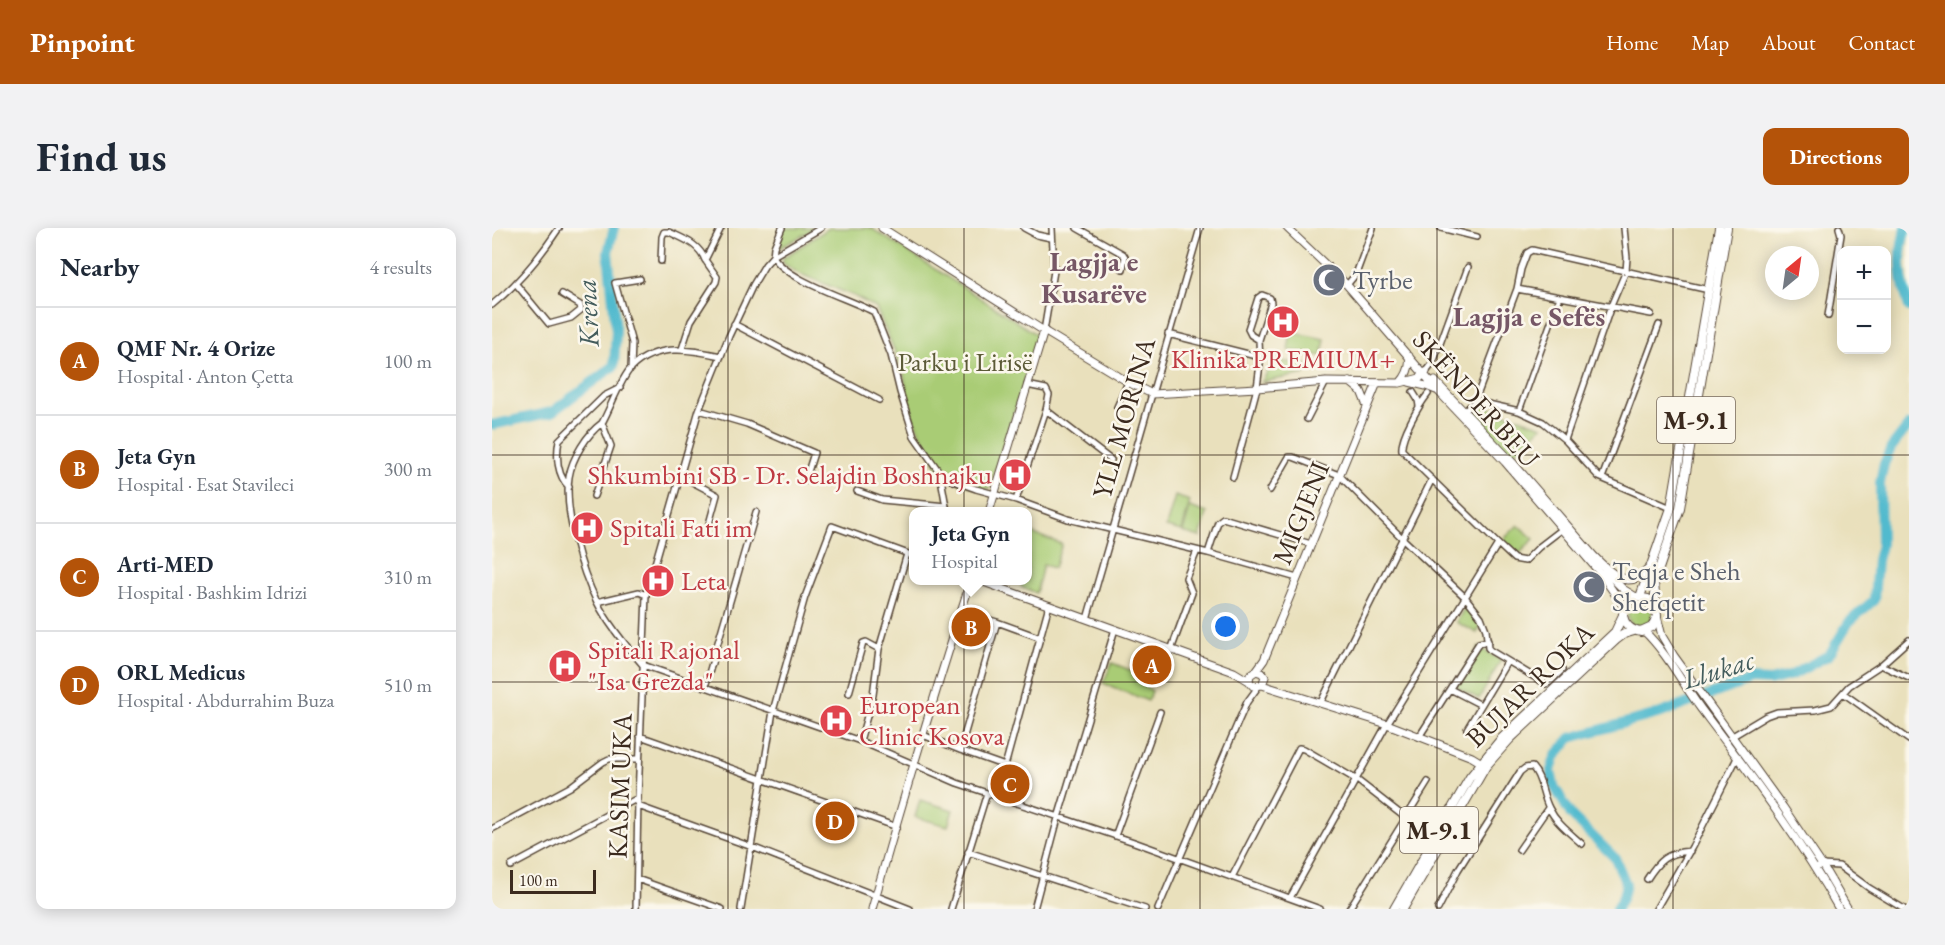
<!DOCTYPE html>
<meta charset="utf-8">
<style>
:root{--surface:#fff;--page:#f2f2f3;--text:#1f2937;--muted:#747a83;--line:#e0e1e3;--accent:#b45309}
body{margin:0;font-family:"EB Garamond",serif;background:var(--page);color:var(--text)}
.controls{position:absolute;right:18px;top:18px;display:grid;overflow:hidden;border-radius:12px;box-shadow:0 3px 15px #0003}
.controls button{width:54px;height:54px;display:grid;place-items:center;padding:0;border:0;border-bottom:2px solid var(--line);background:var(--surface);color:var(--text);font:30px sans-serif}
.compass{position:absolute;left:1273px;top:18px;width:54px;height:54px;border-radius:50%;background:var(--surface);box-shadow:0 3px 15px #0003;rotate:29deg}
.scale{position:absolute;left:18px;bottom:15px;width:86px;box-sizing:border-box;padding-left:6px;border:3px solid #3b2a1e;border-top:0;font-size:16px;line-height:21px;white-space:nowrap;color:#3b2a1e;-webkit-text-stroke:4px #fbf7ec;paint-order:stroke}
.you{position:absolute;left:734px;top:399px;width:21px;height:21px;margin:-15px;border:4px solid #fff;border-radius:50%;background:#1a73e8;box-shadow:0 0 0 9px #1a73e833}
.badge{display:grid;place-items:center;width:39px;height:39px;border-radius:50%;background:var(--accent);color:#fff;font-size:20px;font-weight:700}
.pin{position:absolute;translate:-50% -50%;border:3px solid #fff;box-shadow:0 2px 6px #0006}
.popup{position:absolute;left:417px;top:279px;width:123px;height:78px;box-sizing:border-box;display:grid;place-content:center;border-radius:12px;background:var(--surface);filter:drop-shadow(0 2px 4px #0005);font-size:20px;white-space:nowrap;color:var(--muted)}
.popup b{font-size:22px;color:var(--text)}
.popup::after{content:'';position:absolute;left:50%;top:100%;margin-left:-12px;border:12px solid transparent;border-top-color:var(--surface)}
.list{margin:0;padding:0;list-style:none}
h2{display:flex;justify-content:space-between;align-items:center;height:78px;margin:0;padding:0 24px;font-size:26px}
h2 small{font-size:20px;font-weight:400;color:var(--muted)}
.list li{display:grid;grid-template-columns:39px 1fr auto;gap:18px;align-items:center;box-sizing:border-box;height:108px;padding:0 24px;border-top:2px solid var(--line)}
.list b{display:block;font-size:22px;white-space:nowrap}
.list p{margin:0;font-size:20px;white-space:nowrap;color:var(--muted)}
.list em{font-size:20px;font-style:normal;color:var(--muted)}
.map{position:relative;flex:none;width:1417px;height:681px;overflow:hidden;border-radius:12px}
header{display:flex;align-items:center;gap:36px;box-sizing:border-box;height:84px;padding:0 30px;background:var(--accent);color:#fff}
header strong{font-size:28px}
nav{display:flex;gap:33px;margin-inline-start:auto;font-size:21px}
.intro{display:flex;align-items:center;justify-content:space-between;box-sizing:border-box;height:144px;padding:0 36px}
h1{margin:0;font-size:42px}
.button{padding:15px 27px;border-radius:12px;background:var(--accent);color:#fff;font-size:21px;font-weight:700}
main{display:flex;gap:36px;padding:0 36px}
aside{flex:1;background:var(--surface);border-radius:12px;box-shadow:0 3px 15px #0003}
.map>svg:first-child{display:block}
.green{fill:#a9cc75;stroke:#727b4a;stroke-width:1.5}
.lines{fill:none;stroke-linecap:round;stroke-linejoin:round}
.river{stroke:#51bace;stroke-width:10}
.street-casing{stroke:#554536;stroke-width:8}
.secondary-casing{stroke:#554536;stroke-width:9}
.primary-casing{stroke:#554536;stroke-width:10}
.street{stroke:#fff;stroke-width:5}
.secondary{stroke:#fff;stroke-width:7}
.primary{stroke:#fff;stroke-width:8}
.grid{fill:none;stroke:#3b2a1e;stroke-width:1.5;stroke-opacity:0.55}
.labels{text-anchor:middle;stroke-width:5;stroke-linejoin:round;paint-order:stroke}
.shield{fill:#fbf7ec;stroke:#75685c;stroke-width:1.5}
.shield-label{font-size:26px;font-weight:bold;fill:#3b2a1e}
.worship-label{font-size:27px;fill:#5b616d;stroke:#fbf7ec;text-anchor:start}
.health-label{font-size:27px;fill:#be3a42;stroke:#fbf7ec;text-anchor:start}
.park-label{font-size:27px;fill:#5c5b38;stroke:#fbf7ec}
.street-label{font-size:27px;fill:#3b2a1e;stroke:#fbf7ec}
.neighbourhood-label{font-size:28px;font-weight:bold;fill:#765766;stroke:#fbf7ec}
.water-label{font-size:28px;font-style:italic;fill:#435c5c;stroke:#fbf7ec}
</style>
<header>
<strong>Pinpoint</strong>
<nav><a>Home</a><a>Map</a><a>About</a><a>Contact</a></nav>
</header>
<div class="intro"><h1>Find us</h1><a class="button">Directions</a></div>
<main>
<aside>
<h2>Nearby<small>4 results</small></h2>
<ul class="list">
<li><span class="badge">A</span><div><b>QMF Nr. 4 Orize</b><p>Hospital · Anton Çetta</p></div><em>100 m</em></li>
<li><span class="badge">B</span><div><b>Jeta Gyn</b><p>Hospital · Esat Stavileci</p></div><em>300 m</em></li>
<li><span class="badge">C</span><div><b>Arti-MED</b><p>Hospital · Bashkim Idrizi</p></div><em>310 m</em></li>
<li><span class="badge">D</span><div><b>ORL Medicus</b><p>Hospital · Abdurrahim Buza</p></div><em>510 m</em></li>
</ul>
</aside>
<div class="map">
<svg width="1417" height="681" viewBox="0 0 1417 681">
<rect width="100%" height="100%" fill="#fbf7ec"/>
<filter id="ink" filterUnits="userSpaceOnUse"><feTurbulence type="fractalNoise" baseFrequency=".0167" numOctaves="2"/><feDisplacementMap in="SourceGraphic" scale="12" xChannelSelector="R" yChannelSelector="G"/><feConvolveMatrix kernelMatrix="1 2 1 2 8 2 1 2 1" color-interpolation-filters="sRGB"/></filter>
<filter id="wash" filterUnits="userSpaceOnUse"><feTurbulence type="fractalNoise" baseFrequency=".008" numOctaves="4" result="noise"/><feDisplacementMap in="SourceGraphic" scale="24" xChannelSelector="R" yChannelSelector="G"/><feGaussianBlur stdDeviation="1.35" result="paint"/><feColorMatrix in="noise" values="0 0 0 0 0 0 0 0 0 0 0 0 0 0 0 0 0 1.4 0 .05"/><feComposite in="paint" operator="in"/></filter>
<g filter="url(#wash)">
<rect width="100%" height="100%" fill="#e9e0bc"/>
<path class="green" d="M292,0H324L284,22V14Z
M337,0H379L547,108L497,261L469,256L444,237L418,184L411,142L384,80L362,68L306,45L291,35V30Z
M799,104L833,111L830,128L796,122Z
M782,132L818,137L813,146L770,154Z
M986,176L1051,198L1019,228L980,187Z
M683,268L698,273L690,303L674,299Z
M698,279L715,285L708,309L691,304Z
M1026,297L1042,311L1027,326L1011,312Z
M536,304L570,316L562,340L551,337L544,365L529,359L531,353L536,352Z
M1136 387a12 12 0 1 1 24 0a12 12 0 1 1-24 0Z
M975,376L989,394V397L985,405L964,394Z
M987,419L1009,432L987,471L963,458Z
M620,435L651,447L649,456L660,463L656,473L611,455Z
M428,572L461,582L456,598L423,589Z"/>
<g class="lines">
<path class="river" d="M1414,0C1405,25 1409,55 1417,79
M0,197L60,184L122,138L124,103L116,24L122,0
M1124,681L1131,669L1134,656L1123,630L1079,587L1062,558L1059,543L1063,529L1078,510L1169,485L1259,452L1278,453L1300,447L1337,427L1357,394L1382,372L1385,332L1389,317L1388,255L1392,236L1399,220L1417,197"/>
</g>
</g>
<g filter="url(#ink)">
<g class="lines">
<g class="street-casing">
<path id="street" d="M532,0L545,7L559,10
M585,0L631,26L633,29L631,41
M949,0L985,9
M281,28C295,53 356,70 382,84L399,127L408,164L422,208L448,245L455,284
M281,28L329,0
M169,33L170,9L172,4H177C192,11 207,16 213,32
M24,56L57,96L79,90L89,82L88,77L70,66
M855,57L864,46L881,0
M1025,61L1159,86
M0,77C27,55 48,29 67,0
M1336,88L1349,7L1347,0
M242,96L387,172
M552,103L562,43L560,0
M676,106L768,129
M190,121L199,93L224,54L225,49L213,32L229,0
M229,128C198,121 164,115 139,140C129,150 118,181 110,195C95,206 80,230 77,249C72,284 89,342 105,374C116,396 134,418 151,437L368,513L465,555L642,614L828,681
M139,141L140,115L123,55L148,51
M934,144L941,135L976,39
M921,164L926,172L927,178
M936,166C928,176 908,209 910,222L1006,316L1022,331L1033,333L1047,319L1073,299
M983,173L1027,183L1051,194L1073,212L1107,249L1179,280
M625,179L636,154
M207,182L255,196L322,225L313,253
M554,182L619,232
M1027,183L1068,69
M971,185L983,173L1025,61L1029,41L1035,25L1040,22L1217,62
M815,191L834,154
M1073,212L1119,78L1134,43L1135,30L1132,0
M448,245L456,251L484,261L524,272L576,291L716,325L805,350
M189,248L225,267L217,296
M741,249L765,160L768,136L767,112L779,75L778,70L770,67L766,70L756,101L759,107L767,112
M1110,250L1167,97
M77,259C65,247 64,228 67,212L112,168L128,160
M778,262L797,229H801L847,247L910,310L974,370L989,389L994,402L996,420L999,423L1054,456L1058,454L1070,442
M365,263L390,272L454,278
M102,268L119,218L110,195
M524,272L554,182L557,167L554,161L535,157
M716,325L726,294L731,290L819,316
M105,374L147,364L154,367
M469,384L505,394
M595,391L708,0
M679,422L700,365L694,350L705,323
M1389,437L1417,450
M213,459L264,284
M958,461L989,477
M357,465L371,415L374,414L387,421
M1351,465L1417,512
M829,474L940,251
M975,501L1015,434
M431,507L468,522L513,538
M148,508L405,599
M927,509L987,415L996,413
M1239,509L1274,488L1285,484L1323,482L1339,478L1357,458L1389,437L1417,412
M368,513L381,467L387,421L415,326
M468,522L505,394L549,410
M503,567L513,538L557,377
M146,578L260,619L418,681
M0,601L78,559L111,534L117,531H147
M623,608L668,484
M1027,622L1056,580
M476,624L653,681
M19,638L146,570
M1324,640L1330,637L1347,638L1377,660L1412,681
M740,649L807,520L812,521L865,552L915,591
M145,651L230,681
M1155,651C1167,632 1174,625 1198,623
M798,670L895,496L1006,316
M144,681L146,570L154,367L207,182L237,108L261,57L273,37L281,28L282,19L290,0
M249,681L281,483L313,369L340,298L422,328
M459,681L495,565
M542,681L566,590L623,401
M666,681L747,492L755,474L766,459
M857,681L936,554
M946,681L966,642L1028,544L1033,540L1040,539C1050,549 1050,567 1057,580C1064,595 1078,605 1090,616
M1164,681L1200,619L1246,528"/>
</g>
<g class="secondary-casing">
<path id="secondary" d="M390,0L552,103L636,154L660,166L765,160L834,154L908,155L928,150L934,144
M795,0L855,57L948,165L1013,234L1109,346L1132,379
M943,153L1022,236L1107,334
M858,154L869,163L875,178
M917,154L934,158L944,162
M908,155C915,147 919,139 917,128
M497,284L552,103
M1113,343L1131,361L1144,369
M486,352L742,444L757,453L761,458L770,457L773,449L770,445L764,443L758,447L757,453
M1165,388L1170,408L1182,428L1291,579L1330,637L1356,681
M1152,403C1175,425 1190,455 1209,481C1258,546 1307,610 1347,681
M764,443L772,432L885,155
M770,457L895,496L980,529L993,537
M380,681C411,571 444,461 479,352"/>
</g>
<g class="primary-casing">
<path id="primary" d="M1103,330C1120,347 1136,363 1158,340
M1148,369L1179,280L1227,0
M1164,380L1156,371L1144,369C1124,377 1128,401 1149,404L1160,399L1165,388L1162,355L1188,280L1235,0
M902,681L978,549L1009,511L1123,404L1130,389
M911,681L994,538L1018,511L1124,412L1132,406L1142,403"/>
</g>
<use href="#street" class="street"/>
<use href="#secondary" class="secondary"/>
<use href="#primary" class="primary"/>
</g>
</g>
<path class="grid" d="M236,0V681M472,0V681M708,0V681M945,0V681M1181,0V681M0,227H1417M0,454H1417"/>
<defs>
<g id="mosque-disc" transform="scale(1.725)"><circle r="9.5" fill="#6b7280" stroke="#fbf7ec"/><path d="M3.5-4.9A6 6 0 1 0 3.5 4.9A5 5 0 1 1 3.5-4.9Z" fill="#fff"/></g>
<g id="hospital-disc" transform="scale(1.725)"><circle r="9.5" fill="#e0444e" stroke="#fbf7ec"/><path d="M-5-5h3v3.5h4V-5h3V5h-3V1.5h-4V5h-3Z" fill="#fff"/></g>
</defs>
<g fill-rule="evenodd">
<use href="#mosque-disc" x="837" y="52"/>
<use href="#hospital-disc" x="791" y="94"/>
<use href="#hospital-disc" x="523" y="247"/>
<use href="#hospital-disc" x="95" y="300"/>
<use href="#hospital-disc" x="166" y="353"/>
<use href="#mosque-disc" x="1097" y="359"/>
<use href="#hospital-disc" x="73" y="438"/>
<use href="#hospital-disc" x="344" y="493"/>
</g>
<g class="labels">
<g class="shield">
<rect x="1165" y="169" width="78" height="46" rx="4.5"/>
<rect x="908" y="579" width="78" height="46" rx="4.5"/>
</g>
<g class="shield-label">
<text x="1204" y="201">M-9.1</text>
<text x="947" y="611">M-9.1</text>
</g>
<g class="worship-label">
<text x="860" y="61">Tyrbe</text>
<text x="1120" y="352">Teqja e Sheh<tspan x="1120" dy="31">Shefqetit</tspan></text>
</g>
<g class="health-label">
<text x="791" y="140" text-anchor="middle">Klinika PREMIUM+</text>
<text x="500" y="256" text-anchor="end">Shkumbini SB - Dr. Selajdin Boshnajku</text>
<text x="118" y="309">Spitali Fati im</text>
<text x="189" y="362">Leta</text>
<text x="96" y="431">Spitali Rajonal<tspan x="96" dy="31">"Isa Grezda"</tspan></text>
<text x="367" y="486">European<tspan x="367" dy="31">Clinic Kosova</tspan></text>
</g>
<g class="park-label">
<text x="473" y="143">Parku i Lirisë</text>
</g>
<g class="street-label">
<text transform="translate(984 171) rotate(48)" y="9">SKËNDERBEU</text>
<text transform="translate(632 190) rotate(-74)" y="9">YLL MORINA</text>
<text transform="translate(809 285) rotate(-68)" y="9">MIGJENI</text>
<text transform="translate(1038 457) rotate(-44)" y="9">BUJAR ROKA</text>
<text transform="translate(128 558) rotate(-88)" y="9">KASIM UKA</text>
</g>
<g class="neighbourhood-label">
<text x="602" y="43">Lagjja e<tspan x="602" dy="32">Kusarëve</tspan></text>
<text x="1037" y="98">Lagjja e Sefës</text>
</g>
<g class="water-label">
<text transform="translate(95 85) rotate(-93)" y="10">Krena</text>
<text transform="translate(1226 441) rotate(-17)" y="10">Llukac</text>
</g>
</g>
</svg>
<div class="controls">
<button>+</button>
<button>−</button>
</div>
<svg class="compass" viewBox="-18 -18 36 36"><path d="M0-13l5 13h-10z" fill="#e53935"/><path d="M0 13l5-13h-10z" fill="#747a83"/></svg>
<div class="scale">100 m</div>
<div class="you"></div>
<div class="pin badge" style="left:660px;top:437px">A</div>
<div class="pin badge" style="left:479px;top:399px">B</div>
<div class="popup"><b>Jeta Gyn</b>Hospital</div>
<div class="pin badge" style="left:518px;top:556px">C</div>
<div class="pin badge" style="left:343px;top:593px">D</div>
</div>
</main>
